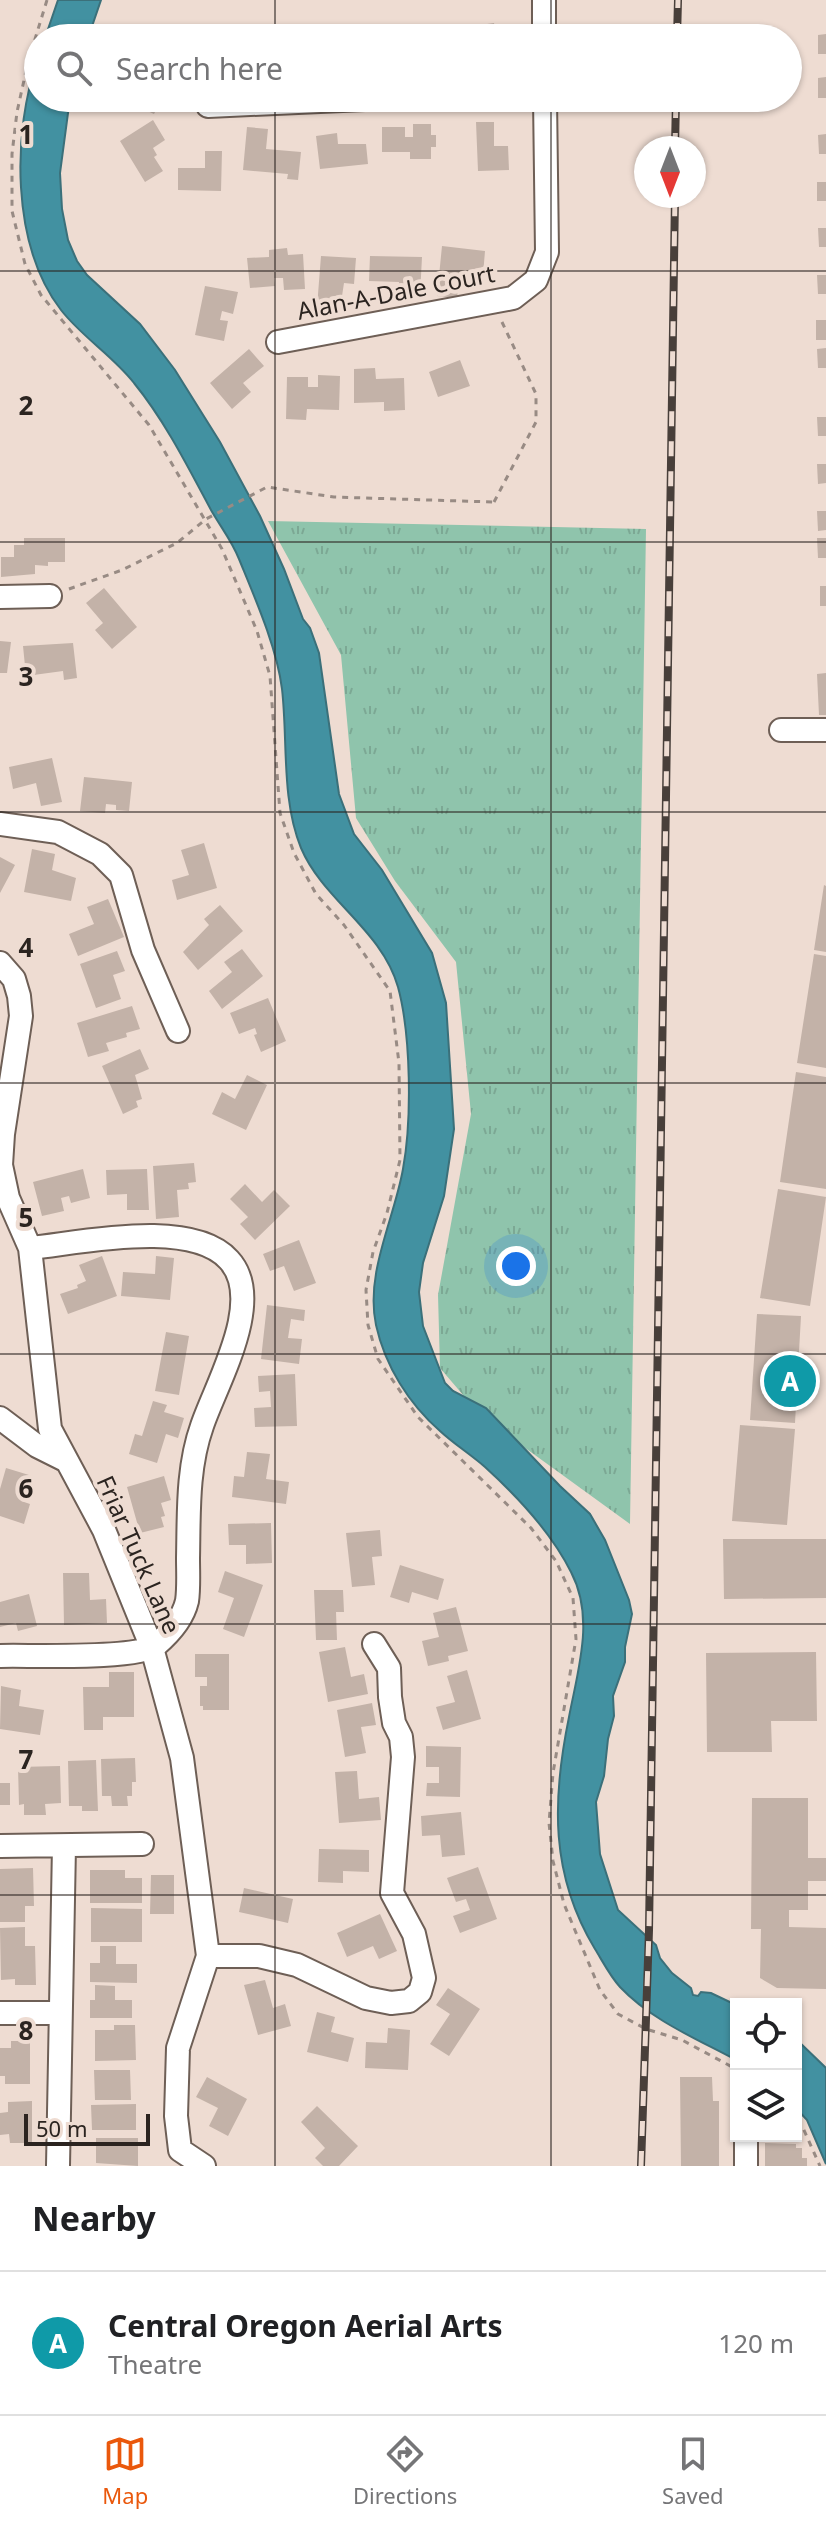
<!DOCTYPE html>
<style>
:root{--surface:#fff;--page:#f6f6f6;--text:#202124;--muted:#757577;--line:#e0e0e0;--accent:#ea580c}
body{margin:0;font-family:"Noto Sans",sans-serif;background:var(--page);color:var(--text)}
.controls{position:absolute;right:24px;bottom:24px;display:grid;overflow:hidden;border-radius:0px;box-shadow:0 2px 6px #0004}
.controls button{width:72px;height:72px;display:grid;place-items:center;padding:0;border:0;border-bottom:2px solid var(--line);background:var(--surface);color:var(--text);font:40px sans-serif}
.compass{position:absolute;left:634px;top:136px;width:72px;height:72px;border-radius:50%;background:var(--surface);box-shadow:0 2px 6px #0004;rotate:180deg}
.scale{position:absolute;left:24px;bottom:20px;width:126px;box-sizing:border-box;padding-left:8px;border:4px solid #2b2420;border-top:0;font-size:22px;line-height:28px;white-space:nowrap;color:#2b2420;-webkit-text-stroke:6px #eedcd2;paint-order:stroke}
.you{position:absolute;left:516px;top:1266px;width:28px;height:28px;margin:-20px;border:6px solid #fff;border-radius:50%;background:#1a73e8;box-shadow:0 0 0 12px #1a73e833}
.badge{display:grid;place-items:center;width:52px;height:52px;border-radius:50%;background:var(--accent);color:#fff;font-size:26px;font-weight:700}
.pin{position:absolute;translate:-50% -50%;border:4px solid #fff;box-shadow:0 2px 8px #0006}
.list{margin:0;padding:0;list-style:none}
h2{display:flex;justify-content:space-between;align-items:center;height:104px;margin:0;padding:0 32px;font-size:34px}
h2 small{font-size:26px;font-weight:400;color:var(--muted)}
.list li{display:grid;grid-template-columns:52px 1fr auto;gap:24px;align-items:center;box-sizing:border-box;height:144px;padding:0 32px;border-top:2px solid var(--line)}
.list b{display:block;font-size:30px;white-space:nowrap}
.list p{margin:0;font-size:26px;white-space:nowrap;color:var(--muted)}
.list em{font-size:26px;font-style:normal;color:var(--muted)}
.icon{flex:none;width:44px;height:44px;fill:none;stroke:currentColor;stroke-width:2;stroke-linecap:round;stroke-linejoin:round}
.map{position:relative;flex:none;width:826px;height:2166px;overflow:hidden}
.search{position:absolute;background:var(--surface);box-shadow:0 2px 6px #0004;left:24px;right:24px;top:24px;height:88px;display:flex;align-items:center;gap:20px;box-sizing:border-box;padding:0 28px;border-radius:44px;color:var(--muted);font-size:30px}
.sheet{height:248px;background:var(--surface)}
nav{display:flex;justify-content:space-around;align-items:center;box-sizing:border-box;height:112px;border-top:2px solid var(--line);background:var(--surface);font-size:22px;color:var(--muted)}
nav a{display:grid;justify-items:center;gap:4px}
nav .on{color:var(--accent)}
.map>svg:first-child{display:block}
.grass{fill:url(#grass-tufts)}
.water{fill:#4291a1;stroke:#3b707a;stroke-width:2}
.building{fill:#c3b2a8}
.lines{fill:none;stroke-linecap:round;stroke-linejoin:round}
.minor-casing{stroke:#6e5f56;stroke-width:26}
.path{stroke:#988b84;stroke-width:3;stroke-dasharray:6 6;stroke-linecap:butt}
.minor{stroke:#fff;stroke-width:22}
.rail-casing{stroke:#483f3a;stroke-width:8}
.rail{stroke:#eedcd2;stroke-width:5;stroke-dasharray:15;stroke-linecap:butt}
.grid{fill:none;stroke:#2b2420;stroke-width:2;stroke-opacity:0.55}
.labels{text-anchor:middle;stroke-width:8;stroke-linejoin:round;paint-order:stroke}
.street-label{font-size:24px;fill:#2b2420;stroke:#eedcd2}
.grid-label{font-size:26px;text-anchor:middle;font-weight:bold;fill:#2b2420;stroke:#eedcd2;stroke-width:8;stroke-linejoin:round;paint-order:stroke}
</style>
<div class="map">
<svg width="826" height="2166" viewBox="0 0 826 2166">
<defs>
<pattern id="grass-tufts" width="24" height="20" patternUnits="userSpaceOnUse" patternTransform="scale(2)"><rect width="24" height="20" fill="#8fc4ac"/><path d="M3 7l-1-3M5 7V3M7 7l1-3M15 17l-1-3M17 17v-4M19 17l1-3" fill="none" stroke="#7ca894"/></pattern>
</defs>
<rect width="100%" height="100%" fill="#eedcd2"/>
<path class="grass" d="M268,521L646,529L630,1524L481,1416L440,1368L438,1295L471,1114L456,962L395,881L356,818L341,655Z"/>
<path class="water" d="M58,0H101L88,38H45Z
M38,58V98H70L60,173L62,209L68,240L77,261L87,275L140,324L175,370L220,442L260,516L284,569L303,619L310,628L319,653L339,794L354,834L382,870L432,953L446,1003L454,1129L444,1196L423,1263L419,1292L423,1326L445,1383L453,1391L486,1408L560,1486L590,1514L605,1540L629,1600L632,1614L625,1647V1662L613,1696L614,1716L608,1739L604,1776L596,1802L600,1854L618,1910L656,1945L660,1958L672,1973L691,1988L693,1995L698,1996L701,1992L711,1993L736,2005V2060C697,2039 651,2020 620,1987C610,1976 603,1962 595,1949C550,1875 552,1800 569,1717C578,1669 595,1618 571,1572C551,1532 518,1497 485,1467C470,1454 454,1444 440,1431C409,1404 385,1366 376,1325C365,1273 394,1220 403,1169C412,1120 411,1035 398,987C382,930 323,900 301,848C281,799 288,741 282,689C277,648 255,598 239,559C232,541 220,526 211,510C188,467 165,421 134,383C113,356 82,337 61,310C11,245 12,132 38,58Z
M796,2039L826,2068V2164L807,2120L796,2108Z"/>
<path class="building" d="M494,23L497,38H454L453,29Z
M216,24L220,38H166L165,34L182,29L184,34Z
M432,24L437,38H394L393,35Z
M283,31L284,38H246V35Z
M359,32L360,38H317V35Z
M826,34V54H818V35Z
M826,77V98H818V78Z
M119,98H162L154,114Z
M153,120L165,140L153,148L157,155L154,157L163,171L145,182L120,141Z
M476,122H494V146H508L509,170L478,171Z
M413,124H431V135H436V147H431V159H410V152H382V127H405V137H413Z
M247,127L268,129L266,149L301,152L298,180L287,179L288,174L243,170Z
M337,133L338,144H366L368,164L320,169L316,136Z
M826,134V154H819L818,135Z
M205,151H222L221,191L178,190V168H205Z
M817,182H826V201H817Z
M818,228H826V247H819Z
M442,246L485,251L483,275L460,273L457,298L437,296Z
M287,248L288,255L303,254L305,289L284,290L283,278H274L275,286L250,288L247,258L269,257V250Z
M321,256L356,258L354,284L344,283L340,309L317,307Z
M370,256L422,257L420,295L398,294L399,282L369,281Z
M817,275H826V294H818Z
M205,286L238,292L233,314L222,311L220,320L228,321L224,341L195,335Z
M816,320H826V340H816Z
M826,348V368H818L817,349Z
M249,349L264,366L243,383L251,392L232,409L210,383Z
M460,360L470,386L438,397L429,372Z
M375,368L376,379L404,378L405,410L384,411V402L354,403V369Z
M318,375L340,376L339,410L307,409L306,420L286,419L287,377H308V387H318Z
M817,417H826V436H818Z
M817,464H826V483L818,484Z
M817,511H826V530L818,531Z
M24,538H65V562H48V566L35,565V574L1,577V557H14V545H24Z
M817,538H826V558H818Z
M820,586H826V606H820Z
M104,588L137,627L112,649L95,630L103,623L86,603Z
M0,641L11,642L7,673H0Z
M73,643L77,678L64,680L63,671L26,676L23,646Z
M826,673V715H819L817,674Z
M52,758L62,802L41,806L36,783L13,789L9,767Z
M84,777L132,782L129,811L116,810V805L106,804L105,813L80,811Z
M204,843L217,888L177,900L172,880L189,875L181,850Z
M32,849L55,854L52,870L76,878L71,901L24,892Z
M0,857L15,865L0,893Z
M824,885L826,886V952L814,950Z
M108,899L124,937L78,956L69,934L94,924L87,907Z
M220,905L243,931L198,970L183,952L209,925L204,919Z
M242,949L263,976L222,1009L209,991L232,972L224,962Z
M117,951L125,971L113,975L121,999L96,1008L80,964Z
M814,954L826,956V1068L797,1063Z
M268,998L286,1041L261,1052L254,1035L257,1034L255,1028L239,1034L230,1013Z
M132,1006L140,1029L126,1033L127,1037L106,1043L109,1051L88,1057L77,1023Z
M140,1049L149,1069L135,1075L142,1099L136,1101L138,1107L123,1114L102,1066Z
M796,1072L826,1077V1189L780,1182Z
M247,1075L267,1085L246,1130L212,1114L222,1092L235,1099Z
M194,1163L196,1182L188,1183L189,1189L177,1190L179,1217L156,1219L153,1166Z
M83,1169L90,1198L71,1203L69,1196L61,1198L64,1211L42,1216L33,1182Z
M147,1169L149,1210H127V1194L107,1195L106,1170Z
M245,1184L262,1202L274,1190L290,1206L255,1240L240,1224L248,1217L230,1199Z
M778,1189L826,1197L810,1306L760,1298Z
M299,1240L316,1283L294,1291L284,1266L270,1271L263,1254Z
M102,1256L117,1296L68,1314L60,1294L78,1288L77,1285L86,1281L79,1265Z
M156,1256L174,1258L170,1300L121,1296L123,1272L155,1274Z
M267,1305L305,1310L304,1321L291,1319L288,1338L302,1339L299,1364L261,1359Z
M757,1314L801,1316L795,1423L750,1420Z
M166,1332L189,1336L179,1395L155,1391Z
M295,1374L297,1426L255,1427L254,1408L271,1407L270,1391L259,1392L258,1376Z
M153,1401L167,1405L164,1412L184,1418L178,1438L166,1434L157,1463L129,1454L135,1434L142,1436Z
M740,1425L795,1429L787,1525L732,1521Z
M247,1452L270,1454L266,1479L289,1482L286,1504L232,1497L234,1476L244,1477Z
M6,1468L29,1475L21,1501L30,1504L24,1524L0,1516V1489Z
M164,1476L171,1500L161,1503L165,1516L161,1517L164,1527L140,1533L127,1487Z
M271,1523L272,1563L246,1564V1545H229L228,1524Z
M380,1530L382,1556L372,1557L375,1585L352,1587L346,1533Z
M723,1539H826V1598L724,1599Z
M400,1565L444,1579L438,1600L412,1592L409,1603L390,1597Z
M225,1571L263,1585L244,1637L223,1629L234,1598L218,1592Z
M63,1573H89L90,1600L106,1599L107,1623L64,1625Z
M314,1590H343L344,1612H336L337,1640H316Z
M29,1594L37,1626L18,1631L16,1623L0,1627V1602Z
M456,1607L468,1651L448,1656L449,1661L428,1666L422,1641L439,1637L433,1613Z
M345,1647L351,1677L364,1674L368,1694L328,1702L319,1652Z
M816,1652L817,1721H771L772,1752H707L706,1653Z
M195,1654H229V1710H203V1706H200V1686H207V1677H195Z
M467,1670L481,1719L443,1730L436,1707L455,1702L447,1676Z
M109,1672H134V1717H103V1730H84L83,1687H109Z
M1,1686L21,1690L19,1706L44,1710L40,1735L0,1729Z
M372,1703L376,1725L361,1727L366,1753L345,1757L337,1710Z
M426,1746L461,1747L460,1797L426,1796L427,1783H439V1767H426Z
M135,1758L136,1782H132V1796H127L128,1806H112L111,1796H102L101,1759Z
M96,1760L98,1811H82V1806H69L68,1761Z
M60,1766L61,1803L45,1804L46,1815H24V1804L19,1805L18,1767Z
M357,1771L359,1799L379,1797L381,1820L339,1823L335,1772Z
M0,1783H10V1805H0Z
M752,1798H808V1858H826V1881H808V1910H789V1927L826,1928V1989L777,1988L760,1978L761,1929H751Z
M461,1812L465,1855L442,1857L440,1835L422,1836L421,1816Z
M319,1849L369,1850V1872L343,1871V1883L318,1882Z
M478,1867L497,1919L460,1933L453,1916L470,1910L466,1899L456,1902L447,1878Z
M33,1868L34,1906H25V1922H0V1869Z
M90,1870H125V1878H142V1903H90Z
M151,1875H174V1914H150Z
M244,1888L293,1899L288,1923L239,1912Z
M91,1908L142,1909V1942H91Z
M380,1914L397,1951L379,1959L373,1946L347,1957L337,1933Z
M25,1927V1946H35L36,1985H15V1979L1,1980L0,1928Z
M100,1946H116V1964H137V1983L90,1982V1963H100Z
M265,1980L273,2008L285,2004L291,2026L258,2035L244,1985Z
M95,1985L115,1986V2000H132V2018H90V2000H95Z
M448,1988L480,2009L449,2056L430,2044L450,2014L436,2005Z
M317,2012L335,2017L331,2032L354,2038L348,2062L307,2052Z
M114,2025H135L136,2060L95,2061V2030H114Z
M388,2028L410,2030L408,2070L365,2068L366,2042L387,2043Z
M11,2041H30V2084H5V2076H0V2048H11Z
M94,2070H130L131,2100H95Z
M207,2077L247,2099L228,2136L209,2126L218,2108L196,2097Z
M680,2077H712L713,2101H719V2166H681Z
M32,2101V2143H10L9,2134L0,2135V2113L8,2112V2102Z
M136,2104V2130H92L91,2105Z
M317,2106L358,2146L339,2166H323L315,2158L325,2148L301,2122Z
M96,2138H138V2166L96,2163Z
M765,2143L796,2144V2148H802V2158H807V2166H765Z"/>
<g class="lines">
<g class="minor-casing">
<path id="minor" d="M544,0V38
M208,106L387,98
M278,342L513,298L536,280L547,252L545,98
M0,597L50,596
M781,730H826
M0,824L58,832L100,854L121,875L143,950L178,1031
M0,963L14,979L19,996L21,1016L3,1134L1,1165L8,1198L30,1248L50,1429L104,1530L152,1648L182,1758L208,1956L178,2048L176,2116L180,2150L204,2166
M0,1418L37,1446L65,1460
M0,1656C29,1655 137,1660 156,1645C169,1634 183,1618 187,1601C189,1588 188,1572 188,1558C189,1514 187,1468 202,1426C216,1384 266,1300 229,1260C191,1218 81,1243 30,1248
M0,1846L142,1844
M208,1956H259L297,1965L366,1998L391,2003L409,2001L420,1992L424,1978L414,1934L392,1893L403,1757L401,1737L394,1723L390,1697L389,1668L374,1644
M0,2013H60
M58,2166L64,1846
M746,2166V2136"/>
</g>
<path class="path" d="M47,0L28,62L17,112L12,154V211L25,264L41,295L149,425L222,549L257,631L270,676L280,813L294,853L316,894L344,925L390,991L399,1063L400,1160L387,1213L373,1252L366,1290L368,1325L378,1359L418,1417L531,1528L556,1561L573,1598L576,1639L553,1773L549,1823L553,1861L564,1904L600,1990L618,2014L646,2029L682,2040L736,2069
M494,502L536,422V394L501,320
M69,589L122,570L177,543L206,519L267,487L334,497L494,502
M796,2121L803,2128L820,2166"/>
<use href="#minor" class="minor"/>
<g class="rail-casing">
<path id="rail" d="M677,38L678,0
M675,148L676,98
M641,2166L649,1930L675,196"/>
</g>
<use href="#rail" class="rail"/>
</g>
<path class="grid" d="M275,0V38M551,0V38M275,98V2166M551,98V2166M0,271H826M0,542H826M0,812H826M0,1083H826M0,1354H826M0,1624H826M0,1895H826"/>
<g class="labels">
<g class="street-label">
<text transform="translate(396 293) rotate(-11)" y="8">Alan-A-Dale Court</text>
<text transform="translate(138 1555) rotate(66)" y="8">Friar Tuck Lane</text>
</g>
</g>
<g class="grid-label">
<text x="26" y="144">1</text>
<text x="26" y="415">2</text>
<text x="26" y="686">3</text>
<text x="26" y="957">4</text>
<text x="26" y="1227">5</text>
<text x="26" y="1498">6</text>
<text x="26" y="1769">7</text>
<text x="26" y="2040">8</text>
</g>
</svg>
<div class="controls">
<button><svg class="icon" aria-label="locate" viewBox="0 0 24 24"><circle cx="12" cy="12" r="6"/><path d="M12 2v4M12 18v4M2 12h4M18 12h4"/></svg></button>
<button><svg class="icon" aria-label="layers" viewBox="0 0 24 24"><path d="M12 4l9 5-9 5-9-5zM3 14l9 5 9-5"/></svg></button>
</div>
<svg class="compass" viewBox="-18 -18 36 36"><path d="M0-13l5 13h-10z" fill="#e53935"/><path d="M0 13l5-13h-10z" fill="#757577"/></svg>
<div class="scale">50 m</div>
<div class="you"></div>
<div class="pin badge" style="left:790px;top:1381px;background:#0f9aa8">A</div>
<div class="search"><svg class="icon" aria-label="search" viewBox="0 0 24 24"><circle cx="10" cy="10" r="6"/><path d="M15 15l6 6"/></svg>Search here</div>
</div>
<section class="sheet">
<h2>Nearby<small></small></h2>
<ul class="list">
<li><span class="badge" style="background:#0f9aa8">A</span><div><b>Central Oregon Aerial Arts</b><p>Theatre</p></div><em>120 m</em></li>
</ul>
</section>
<nav>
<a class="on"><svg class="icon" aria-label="map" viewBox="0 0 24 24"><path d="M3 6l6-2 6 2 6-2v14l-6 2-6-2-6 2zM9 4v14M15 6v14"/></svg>Map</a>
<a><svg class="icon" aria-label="directions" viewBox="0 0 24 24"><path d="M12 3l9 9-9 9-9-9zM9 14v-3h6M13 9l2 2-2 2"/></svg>Directions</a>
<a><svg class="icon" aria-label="saved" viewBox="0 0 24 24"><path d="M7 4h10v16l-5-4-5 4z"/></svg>Saved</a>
</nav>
